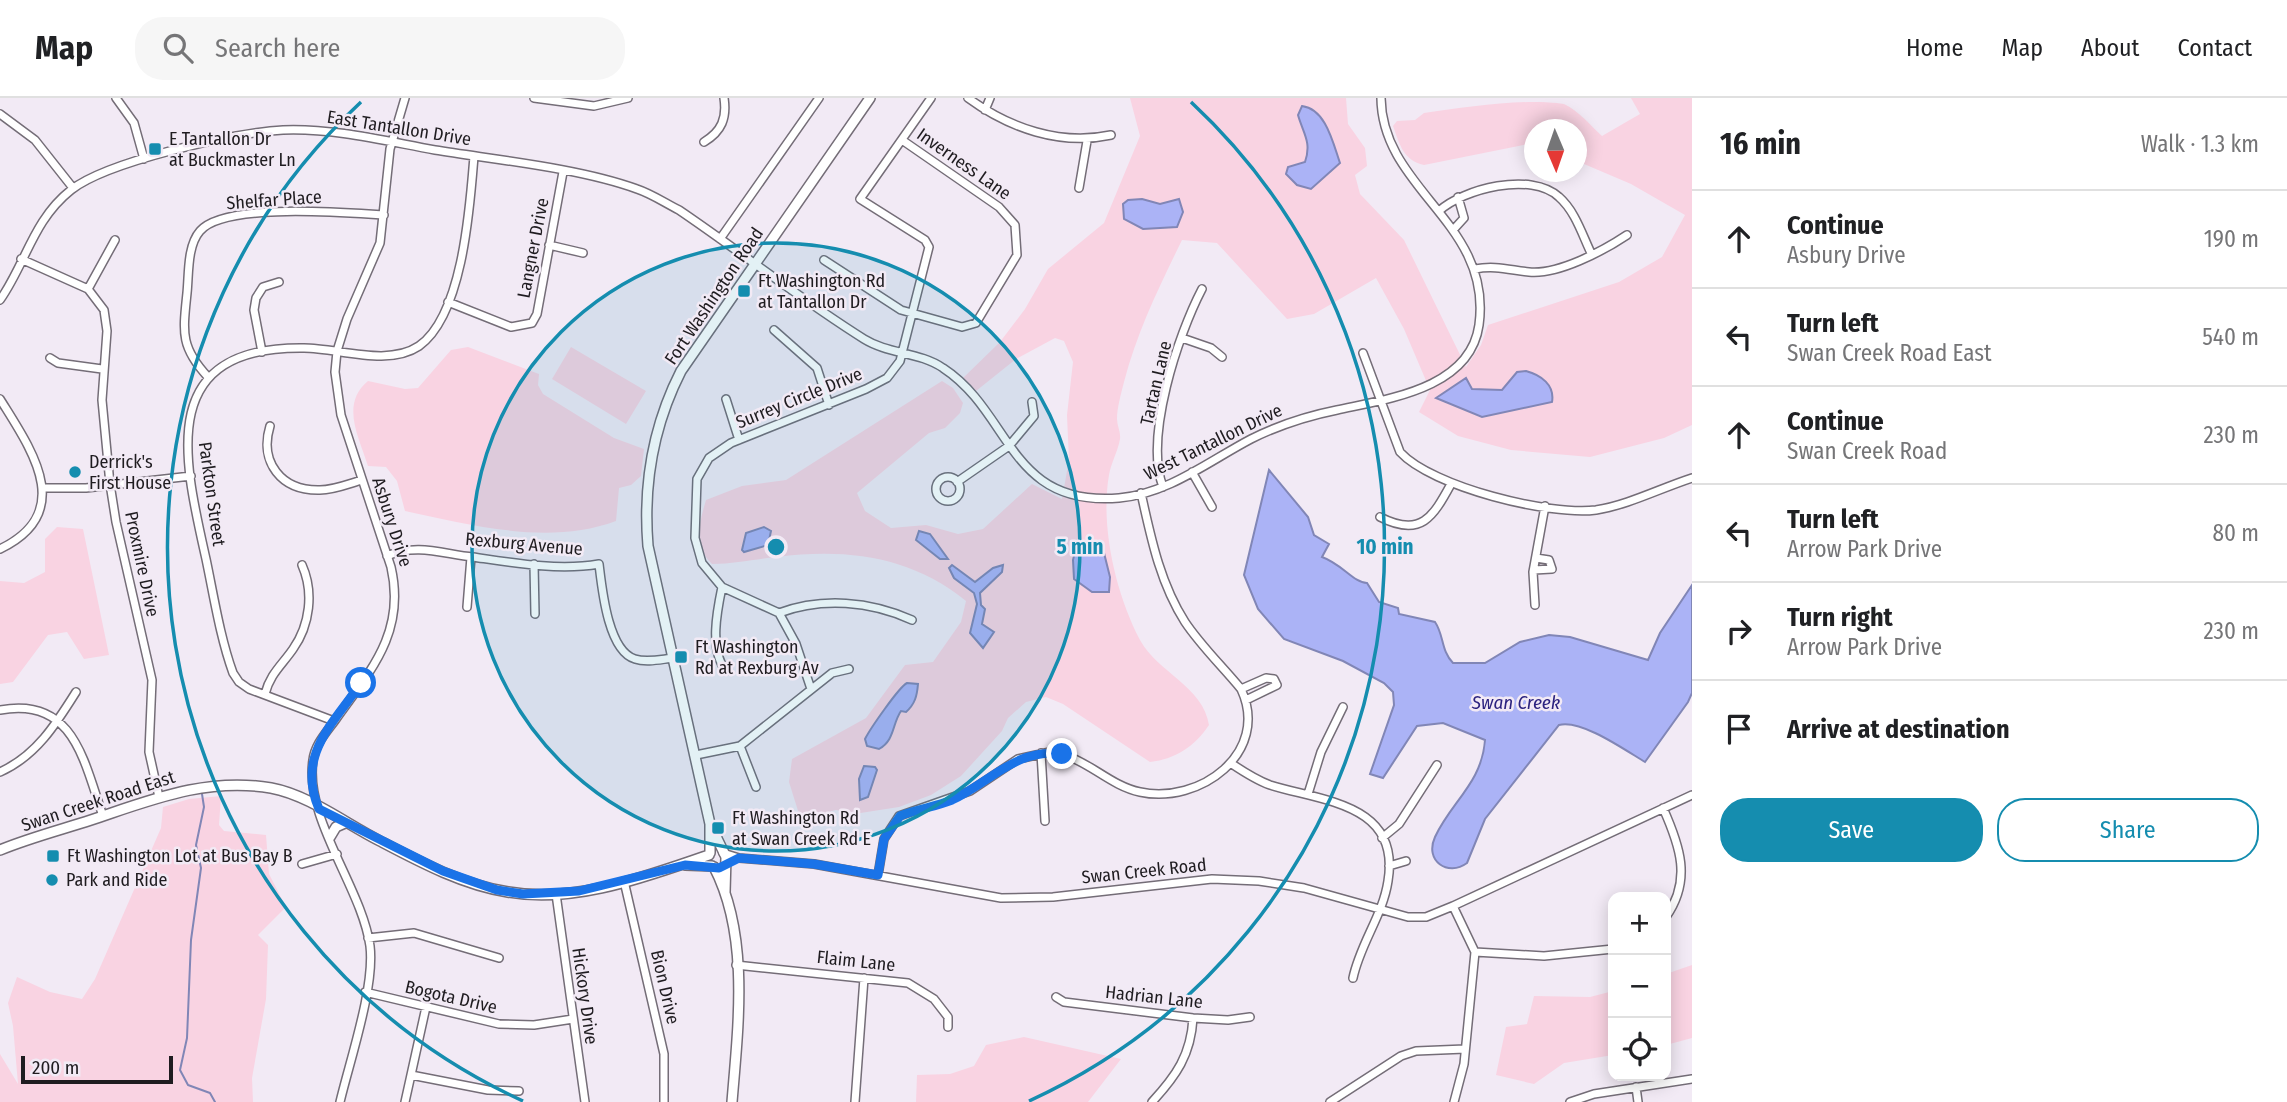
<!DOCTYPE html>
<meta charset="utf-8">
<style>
:root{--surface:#fff;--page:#f6f6f6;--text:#202124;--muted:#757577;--line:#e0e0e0;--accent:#158daf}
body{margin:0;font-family:"Fira Sans Condensed",sans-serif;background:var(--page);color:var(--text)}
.controls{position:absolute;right:21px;bottom:21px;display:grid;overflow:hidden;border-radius:14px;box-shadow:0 4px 18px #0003}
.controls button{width:63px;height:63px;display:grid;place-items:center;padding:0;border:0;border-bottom:2px solid var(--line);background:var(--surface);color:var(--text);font:35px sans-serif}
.compass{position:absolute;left:1524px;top:21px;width:63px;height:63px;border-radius:50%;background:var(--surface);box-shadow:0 4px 18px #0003;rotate:178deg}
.scale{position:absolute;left:21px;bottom:18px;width:152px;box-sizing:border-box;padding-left:7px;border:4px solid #1f1c20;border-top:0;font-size:19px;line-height:24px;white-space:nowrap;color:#1f1c20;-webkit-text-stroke:5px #f2eaf5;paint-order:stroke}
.stop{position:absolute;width:21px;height:21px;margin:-16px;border:5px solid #1a73e8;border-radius:50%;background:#fff}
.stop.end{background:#1a73e8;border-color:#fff;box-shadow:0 2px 7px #0008}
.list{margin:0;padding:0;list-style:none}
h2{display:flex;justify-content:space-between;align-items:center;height:91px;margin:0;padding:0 28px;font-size:30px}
h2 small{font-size:23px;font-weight:400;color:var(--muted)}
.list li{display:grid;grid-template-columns:46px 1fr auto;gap:21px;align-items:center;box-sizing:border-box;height:98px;padding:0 28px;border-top:2px solid var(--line)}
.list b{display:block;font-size:26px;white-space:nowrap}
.list p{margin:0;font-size:23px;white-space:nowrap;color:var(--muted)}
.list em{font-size:23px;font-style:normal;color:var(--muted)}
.actions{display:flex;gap:14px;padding:21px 28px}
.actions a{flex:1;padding:16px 0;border:2px solid var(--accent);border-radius:28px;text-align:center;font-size:24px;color:var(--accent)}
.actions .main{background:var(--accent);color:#fff}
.icon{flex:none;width:38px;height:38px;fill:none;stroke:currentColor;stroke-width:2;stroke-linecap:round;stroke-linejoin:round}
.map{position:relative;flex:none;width:1692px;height:1004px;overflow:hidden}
header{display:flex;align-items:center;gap:42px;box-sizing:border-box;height:98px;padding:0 35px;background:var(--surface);border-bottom:2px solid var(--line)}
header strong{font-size:33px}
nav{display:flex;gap:38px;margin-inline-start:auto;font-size:24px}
.search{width:490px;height:63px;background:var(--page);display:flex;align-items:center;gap:18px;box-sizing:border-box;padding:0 24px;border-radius:28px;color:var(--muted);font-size:26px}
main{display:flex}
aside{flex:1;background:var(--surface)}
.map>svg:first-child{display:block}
.green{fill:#f9d3e2}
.water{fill:#abb3f6;stroke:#8186b6;stroke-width:2}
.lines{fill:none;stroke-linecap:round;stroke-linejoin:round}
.stream{stroke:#8186b6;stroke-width:2}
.minor-casing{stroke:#746d77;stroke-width:10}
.major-casing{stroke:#746d77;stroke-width:12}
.minor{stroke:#fff;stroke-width:7}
.major{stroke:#fff;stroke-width:9}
.route{stroke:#1a73e8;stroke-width:9}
.ring{fill:none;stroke:#158daf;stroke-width:3.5}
.poi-dot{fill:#158daf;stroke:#f2eaf5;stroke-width:2.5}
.labels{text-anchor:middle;stroke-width:5;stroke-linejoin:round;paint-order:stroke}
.street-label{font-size:18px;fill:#1f1c20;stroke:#f2eaf5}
.poi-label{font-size:18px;fill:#1f1c20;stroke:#f2eaf5;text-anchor:start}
.water-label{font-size:19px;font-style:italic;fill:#2b227f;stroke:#f2eaf5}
.centre{fill:#158daf;stroke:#f2eaf5;stroke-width:3.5}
.ring-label{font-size:21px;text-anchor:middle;font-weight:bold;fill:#158daf;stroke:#f2eaf5;stroke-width:5;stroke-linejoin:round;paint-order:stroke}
</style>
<header>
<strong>Map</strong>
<div class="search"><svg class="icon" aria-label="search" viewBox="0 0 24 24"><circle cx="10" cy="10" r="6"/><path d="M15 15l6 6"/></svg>Search here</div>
<nav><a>Home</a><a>Map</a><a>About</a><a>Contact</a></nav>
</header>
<main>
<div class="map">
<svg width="1692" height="1004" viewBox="0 0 1692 1004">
<rect width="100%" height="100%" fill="#f2eaf5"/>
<path class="green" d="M1130,0H1346L1348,26L1365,50L1367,68L1355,77L1360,96L1404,142L1466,269L1481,247L1488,227L1619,184L1662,159L1685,117L1631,86L1577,63L1576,32H1534V48L1528,46L1424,67C1403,62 1400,47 1393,28L1397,23L1415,22L1424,15C1467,9 1523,0 1564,6C1578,12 1591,28 1602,38L1640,16L1631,0H1692V327L1664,340L1590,359L1511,352L1458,338L1419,314L1430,292L1404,231L1376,180L1314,216L1287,221L1217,145L1182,142C1159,189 1137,234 1124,284C1121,296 1117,310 1117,321C1117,328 1121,334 1120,341C1118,353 1111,365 1109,377C1100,429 1116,496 1140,542C1158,575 1203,588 1209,627C1195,648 1176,661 1150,664L1063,606L1046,599L1026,604L1008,620L1002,633L961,678L931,697L899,709L854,716L836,712L817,717L799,716L789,684L792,661L866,620L905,567L933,564L961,524L966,503C911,458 846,450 777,459C755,461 735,466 712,466C693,447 699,426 706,402L742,388L786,382L942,283L953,290L963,305L960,315L945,330L929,335L857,395L865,413L891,430L926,427L958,436L983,431L1032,386L1062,401L1069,362L1067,317L1073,264L1064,243L1055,240L1016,261L976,293L963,280L1000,244L1025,211L1048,171L1104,125L1140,38Z
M468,249L539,276L538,287L543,296L614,340L644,351L641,378L631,387L619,390L616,423C549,448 471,427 405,413L397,383L386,369L368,368C359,339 340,306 368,283L405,291L418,290L451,252Z
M571,249L646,293L626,326L552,281Z
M57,429L83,431L109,557L84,561L67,534L48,537L13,584L0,586V483L24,485L45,474V441Z
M221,698L219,727L224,733L266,737L269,776L286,809L258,837L268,847L266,901L252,980L253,1004H0V956L18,986L13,928L8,905L17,879L50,894L82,901L95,881L161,730L163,709L189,701Z
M1692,867V940L1666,947V876Z
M1613,893V957L1564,965L1534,986L1496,977L1506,929L1527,926L1534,898L1590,899Z
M1024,939L1121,961L1088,1004H916L917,977L950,976L974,968L986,947Z"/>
<path class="water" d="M1302,8C1326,11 1333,45 1340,65L1311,91L1297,87L1286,76L1288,69L1305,64C1312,44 1303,35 1298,17Z
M1142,101L1160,106L1179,101L1183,114L1177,129L1143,131L1124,121L1123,106L1128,102Z
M1526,273C1541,277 1555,287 1552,304L1482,319L1436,300L1466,280L1472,291L1502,292L1517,274Z
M1269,372L1308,419L1314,437L1329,446L1322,459C1342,466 1354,485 1367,485L1379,504L1398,510L1399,516L1435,524C1444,537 1441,553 1453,565H1485L1520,544L1549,537L1570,539L1648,562L1660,535L1692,487V595L1688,604L1645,664C1625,652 1581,621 1559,627L1485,721L1467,765C1448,779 1424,763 1435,739C1451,704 1482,685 1485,642L1443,625L1417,628L1383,680L1370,676L1394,607L1393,594L1384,585L1343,563L1284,541L1258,511L1244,477Z
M764,429L771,433L768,447L744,454L742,452L746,435Z
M919,433L930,436L948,461H940L916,442Z
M1076,449L1095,450L1104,455L1110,479L1109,494H1092L1074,481L1073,462Z
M952,467L975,484L993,470L1003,467L1002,474L980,495L981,507L985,511L982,526L994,534L983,550L970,535L977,506L974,495L954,480L949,470Z
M907,585L918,586C917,598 915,606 906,614L901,613C892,626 895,642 879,651L867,648L865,641C870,631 899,589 907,585Z
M864,668L875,669L877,672L868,699L860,702L859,681Z"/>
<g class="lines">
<path class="stream" d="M202,696L204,709L196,747L201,770L191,842L187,940L180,972L188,987L210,995L215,1004"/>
<g class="minor-casing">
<path id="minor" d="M116,0L134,25L144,61
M534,0L594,8L628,0
M968,0C1009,30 1060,48 1111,37
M985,12L990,0
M0,16L35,42L73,90
M704,44C722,33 727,20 724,0
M1079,90L1087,43
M1439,113C1463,91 1531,73 1559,99C1575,113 1582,136 1591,155
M1454,131L1464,120L1458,99
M720,141L819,0
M549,147L583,155
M21,161L88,191L104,212L107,233L102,302L110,386L116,424L152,582L149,654L159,699
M824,162L901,212L962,229L976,225L1017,157L1015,127L999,109L902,42
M1475,171C1495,167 1510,172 1529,174C1558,177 1603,153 1627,137
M88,191L115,142
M0,202C26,165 33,122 71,92C106,64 236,34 283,32C334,30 385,43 435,52C497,62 579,70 637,91C652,96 665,105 679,112C741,154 800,201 864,241C888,256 920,254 943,270C1012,315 1008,409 1119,400C1168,396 1209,363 1251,341C1279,327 1307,318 1337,312C1387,301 1470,291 1479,227C1493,125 1382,92 1381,0
M448,204L511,229L532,225L537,216L563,74
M774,232L817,270L829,307
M1182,240L1211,250L1222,259
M262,254L254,212L256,200L263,189L279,184
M1363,255L1400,354C1432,389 1550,418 1596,412C1628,407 1661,390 1692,380
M50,260L58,265L102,271
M208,279C180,249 183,234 187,195C189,176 187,148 200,133C224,104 348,115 384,117
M0,301C31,351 77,414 0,451
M726,301L739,342
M270,328C259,364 281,393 320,392C334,392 348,386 362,382
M1192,374L1212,409
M936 391a12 12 0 1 1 24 0a12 12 0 1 1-24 0Z
M957,384L1009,348L1034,318L1032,304
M1163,389C1144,339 1178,237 1202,191
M43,390H86L191,378
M1380,419C1421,440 1433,419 1451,386
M387,458C417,445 443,456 473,459C514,465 559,473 599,466C602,491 608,553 635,561C647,565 662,561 674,560
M534,466L535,516
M1534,472L1552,471L1549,462L1536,460
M722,489C717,513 709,552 726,573
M1535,507L1533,474L1545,408
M467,509L471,459
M779,515C822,499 870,503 912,522
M811,591L796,546L779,515L722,489L702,465L695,440L697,381L709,360L731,345L866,291L887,280L900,263L929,149L925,142L860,101L931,0
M1241,591L1266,580L1274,581L1277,587L1246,602
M265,596C270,576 282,567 293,551C310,527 314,494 302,467
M0,612C74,598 84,664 103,718
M334,623L249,591L239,584L233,575C220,539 214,499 206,461C183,359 156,248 304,250C338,250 388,269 419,248C463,217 470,108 474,58
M740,648L756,689
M1041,655L1045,723
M696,657L740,648L832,575L849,571
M1232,666C1244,674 1256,682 1270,687C1321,703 1401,705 1388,783C1383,817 1360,846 1353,880
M0,674C36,658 56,626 76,594
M1308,696L1321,654L1343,609
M1663,710C1680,748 1692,782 1666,819
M1382,740L1399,726L1437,667
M723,755L739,760L814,766L1001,800L1053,799L1212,781L1259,783L1304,790L1408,819H1426L1453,808L1692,697
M302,766L337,756
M1389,768L1406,763
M878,777L884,741L899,718L970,693L1018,661L1050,654L1062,656C1090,664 1111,688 1140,694C1199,707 1271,655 1241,591C1223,569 1201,548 1185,524C1160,485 1151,440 1141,395
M624,783L664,956V1004
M556,796L585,1004
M1453,808L1475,854L1464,966L1454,1004
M368,840L414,835L499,860
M1475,854L1544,858L1613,851
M736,867L908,885L934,901L948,919V929
M365,894L499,926L534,927L573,921
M1056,899L1064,904L1193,920L1228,922L1250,919
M411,977L488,992L519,993
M1636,989L1638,1004
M340,1004C350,962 375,889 370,848C362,790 304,721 313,662C315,646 326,635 336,621C371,572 406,534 391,469L341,317L335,274L337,253L347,221L380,145L390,51L405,0
M405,1004L426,909
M855,1004L864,880
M1152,1004C1176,978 1191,957 1193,920
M1330,1004L1401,958L1416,953L1465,951
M1570,1004L1594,996L1692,981"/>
</g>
<g class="major-casing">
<path id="major" d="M710,726V755
M330,739L336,729L345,725
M0,752C29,740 60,732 91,722C151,702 206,679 271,690C309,697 346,726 380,743C420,764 463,787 508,794C575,806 647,778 709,757
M685,767L712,768
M714,769C750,838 738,929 732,1004
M725,794L726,759L710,726L648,448C643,387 653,328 681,273L870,0"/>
</g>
<use href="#minor" class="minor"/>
<use href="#major" class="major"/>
</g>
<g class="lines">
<path class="route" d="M361,585C333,626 296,657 319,711L443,773L497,792L523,796L579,793L685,767L719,770L739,760L814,766L878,777L884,741L900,718C917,711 935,709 952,702C989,685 1018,649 1062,656"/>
</g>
<circle cx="776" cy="449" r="304" fill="#158daf" fill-opacity=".12"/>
<g class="ring">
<circle cx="776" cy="449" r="304"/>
<path d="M523 1003A609 609 0 0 1 361 4M1191 4A609 609 0 0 1 1029 1003"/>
</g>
<g class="poi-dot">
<rect x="148" y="44" width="14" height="14" rx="3.5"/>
<rect x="737" y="186" width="14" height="14" rx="3.5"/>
<circle cx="75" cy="374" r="7"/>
<rect x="674" y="552" width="14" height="14" rx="3.5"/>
<rect x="711" y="723" width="14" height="14" rx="3.5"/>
<rect x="46" y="751" width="14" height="14" rx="3.5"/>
<circle cx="52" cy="782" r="7"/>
</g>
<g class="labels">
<g class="street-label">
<text transform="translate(399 30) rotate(9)" y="6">East Tantallon Drive</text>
<text transform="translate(964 66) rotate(35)" y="6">Inverness Lane</text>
<text transform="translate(274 102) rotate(-4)" y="6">Shelfar Place</text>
<text transform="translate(533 150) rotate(-79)" y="6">Langner Drive</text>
<text transform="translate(714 198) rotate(-56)" y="6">Fort Washington Road</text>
<text transform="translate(1156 285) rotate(-77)" y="6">Tartan Lane</text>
<text transform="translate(799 300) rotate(-22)" y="6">Surrey Circle Drive</text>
<text transform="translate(1213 344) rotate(-26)" y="6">West Tantallon Drive</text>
<text transform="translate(212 396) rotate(82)" y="6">Parkton Street</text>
<text transform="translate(392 424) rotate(72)" y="6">Asbury Drive</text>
<text transform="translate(524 446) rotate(5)" y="6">Rexburg Avenue</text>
<text transform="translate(142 466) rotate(78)" y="6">Proxmire Drive</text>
<text transform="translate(98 703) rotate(-18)" y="6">Swan Creek Road East</text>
<text transform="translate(1144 773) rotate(-6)" y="6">Swan Creek Road</text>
<text transform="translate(856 863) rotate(6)" y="6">Flaim Lane</text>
<text transform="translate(665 889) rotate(77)" y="6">Bion Drive</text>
<text transform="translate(585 898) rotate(82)" y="6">Hickory Drive</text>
<text transform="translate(451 899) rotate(13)" y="6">Bogota Drive</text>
<text transform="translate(1154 899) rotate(6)" y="6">Hadrian Lane</text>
</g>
<g class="poi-label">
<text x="169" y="47">E Tantallon Dr<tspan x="169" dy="21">at Buckmaster Ln</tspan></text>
<text x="758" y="189">Ft Washington Rd<tspan x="758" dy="21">at Tantallon Dr</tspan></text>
<text x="89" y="370">Derrick's<tspan x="89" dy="21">First House</tspan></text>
<text x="695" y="555">Ft Washington<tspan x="695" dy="21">Rd at Rexburg Av</tspan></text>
<text x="732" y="726">Ft Washington Rd<tspan x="732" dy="21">at Swan Creek Rd E</tspan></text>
<text x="67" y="764">Ft Washington Lot at Bus Bay B</text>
<text x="66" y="788">Park and Ride</text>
</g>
<g class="water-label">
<text x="1516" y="611">Swan Creek</text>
</g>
</g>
<circle cx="776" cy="449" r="10" class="centre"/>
<g class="ring-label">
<text x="1080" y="456">5 min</text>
<text x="1385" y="456">10 min</text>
</g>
</svg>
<div class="controls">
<button>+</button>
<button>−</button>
<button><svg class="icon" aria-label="locate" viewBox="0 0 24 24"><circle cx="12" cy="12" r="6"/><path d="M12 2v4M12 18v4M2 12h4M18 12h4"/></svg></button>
</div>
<svg class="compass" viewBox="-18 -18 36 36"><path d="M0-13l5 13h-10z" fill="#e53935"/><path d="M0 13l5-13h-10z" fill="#757577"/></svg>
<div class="scale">200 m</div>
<div class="stop" style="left:361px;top:585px"></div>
<div class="stop end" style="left:1062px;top:656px"></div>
</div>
<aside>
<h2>16 min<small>Walk · 1.3 km</small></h2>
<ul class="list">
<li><svg class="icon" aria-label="ahead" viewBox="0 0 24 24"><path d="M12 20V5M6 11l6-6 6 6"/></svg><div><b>Continue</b><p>Asbury Drive</p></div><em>190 m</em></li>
<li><svg class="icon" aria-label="left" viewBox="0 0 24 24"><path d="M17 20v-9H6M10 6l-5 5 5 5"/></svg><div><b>Turn left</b><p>Swan Creek Road East</p></div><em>540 m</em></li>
<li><svg class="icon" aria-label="ahead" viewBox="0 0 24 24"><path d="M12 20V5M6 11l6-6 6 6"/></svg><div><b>Continue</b><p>Swan Creek Road</p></div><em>230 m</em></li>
<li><svg class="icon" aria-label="left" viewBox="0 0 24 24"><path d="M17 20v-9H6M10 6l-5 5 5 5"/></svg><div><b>Turn left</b><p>Arrow Park Drive</p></div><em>80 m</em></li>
<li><svg class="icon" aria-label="right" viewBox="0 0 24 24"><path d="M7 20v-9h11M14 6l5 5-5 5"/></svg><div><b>Turn right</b><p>Arrow Park Drive</p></div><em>230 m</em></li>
<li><svg class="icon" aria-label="arrive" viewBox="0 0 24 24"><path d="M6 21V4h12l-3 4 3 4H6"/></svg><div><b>Arrive at destination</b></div></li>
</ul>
<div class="actions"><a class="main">Save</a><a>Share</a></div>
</aside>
</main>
